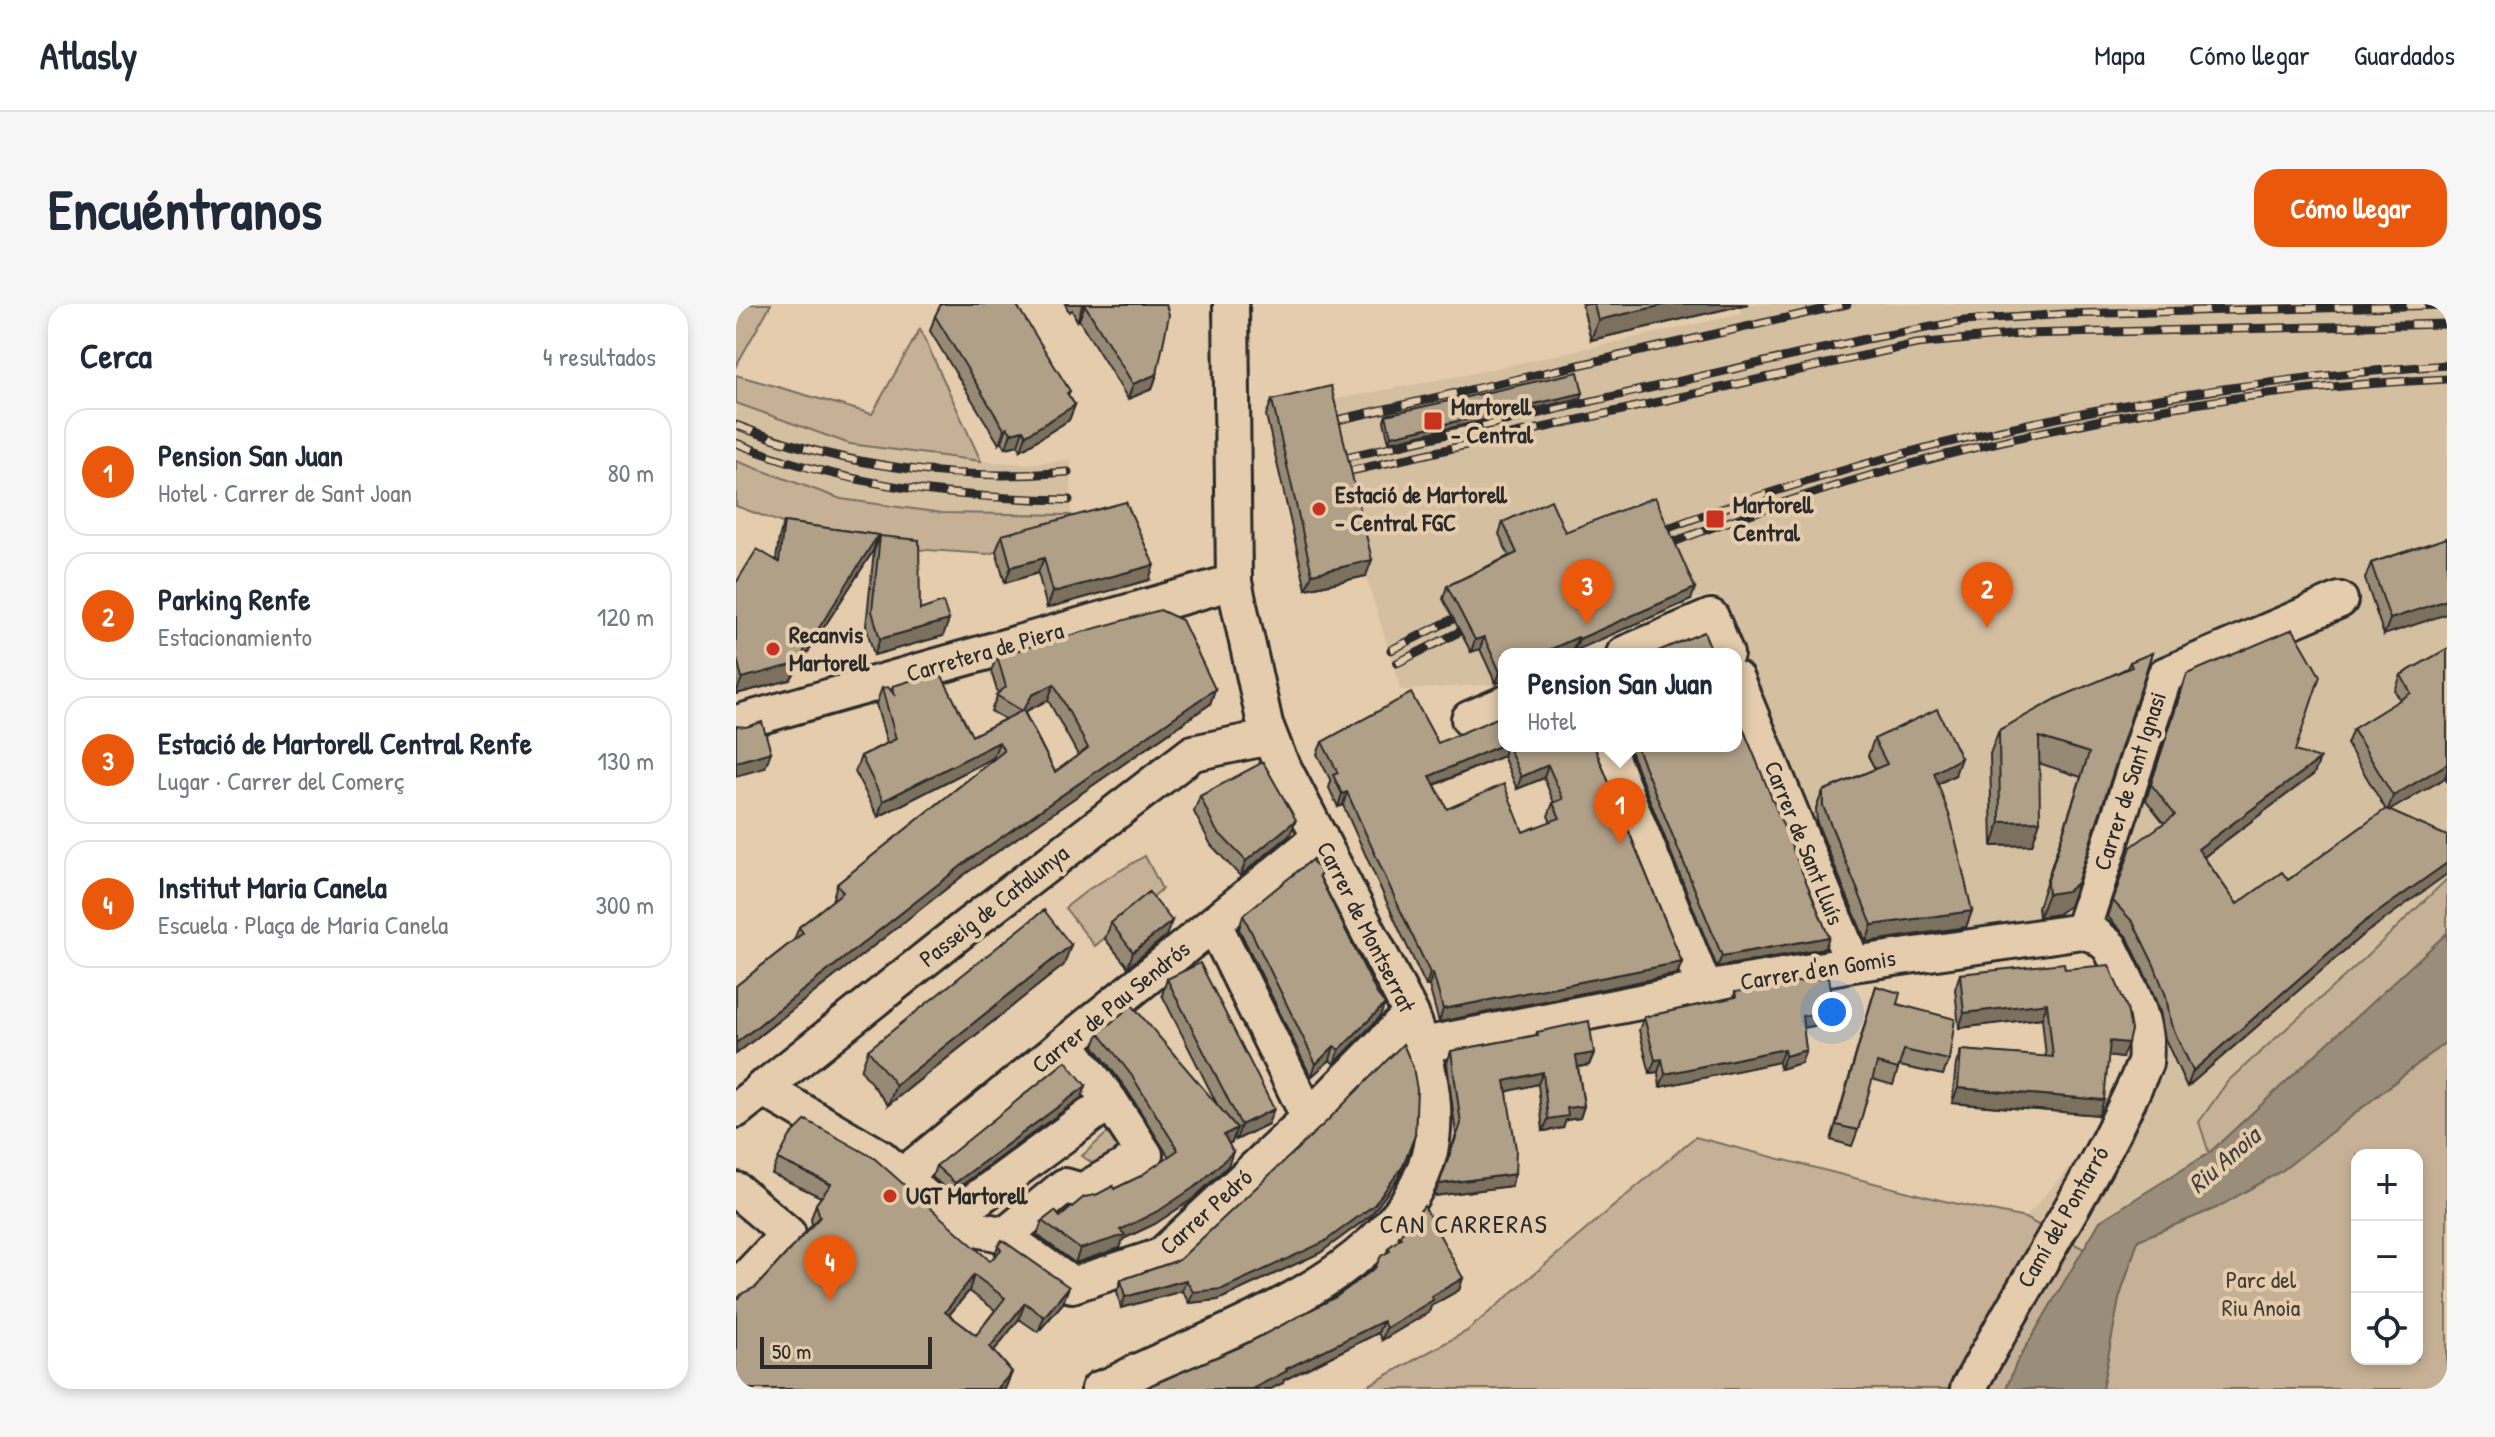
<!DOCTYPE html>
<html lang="es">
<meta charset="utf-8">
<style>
:root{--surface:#fff;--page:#f6f6f7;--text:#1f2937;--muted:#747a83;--line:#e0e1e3;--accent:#ea580c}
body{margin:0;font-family:"Patrick Hand",sans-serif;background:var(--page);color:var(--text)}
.controls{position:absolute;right:24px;bottom:24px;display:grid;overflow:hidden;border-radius:16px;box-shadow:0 4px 12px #0003}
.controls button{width:72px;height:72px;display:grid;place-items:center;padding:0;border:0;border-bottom:2px solid var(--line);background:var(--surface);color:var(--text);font:40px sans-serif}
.scale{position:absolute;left:24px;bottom:20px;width:172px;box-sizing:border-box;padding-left:8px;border:4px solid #2b2b2b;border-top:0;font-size:22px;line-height:28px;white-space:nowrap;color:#2b2b2b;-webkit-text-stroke:6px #e4ccac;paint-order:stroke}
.you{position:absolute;left:1096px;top:708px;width:28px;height:28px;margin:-20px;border:6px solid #fff;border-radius:50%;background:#1a73e8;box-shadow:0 0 0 12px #1a73e833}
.badge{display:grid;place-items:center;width:52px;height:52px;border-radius:50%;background:var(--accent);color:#fff;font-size:26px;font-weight:700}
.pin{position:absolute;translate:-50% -66px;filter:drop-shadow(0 2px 4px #0008)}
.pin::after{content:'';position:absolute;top:42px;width:28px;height:24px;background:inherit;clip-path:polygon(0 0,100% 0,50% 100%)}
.popup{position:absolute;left:762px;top:344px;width:244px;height:104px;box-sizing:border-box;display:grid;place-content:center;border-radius:16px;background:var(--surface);filter:drop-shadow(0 2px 6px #0005);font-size:26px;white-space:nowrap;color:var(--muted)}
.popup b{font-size:30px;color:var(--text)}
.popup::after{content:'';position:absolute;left:50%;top:100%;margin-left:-16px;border:16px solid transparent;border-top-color:var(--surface)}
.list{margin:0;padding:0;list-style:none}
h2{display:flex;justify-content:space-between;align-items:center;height:104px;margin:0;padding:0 32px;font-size:34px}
h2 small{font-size:26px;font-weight:400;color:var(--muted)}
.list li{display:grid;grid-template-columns:52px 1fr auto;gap:24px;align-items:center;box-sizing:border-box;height:128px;margin:0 16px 16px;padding:0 16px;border:2px solid var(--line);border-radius:24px}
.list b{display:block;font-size:30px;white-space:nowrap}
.list p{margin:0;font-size:26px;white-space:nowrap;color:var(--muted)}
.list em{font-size:26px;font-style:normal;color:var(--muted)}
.icon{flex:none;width:44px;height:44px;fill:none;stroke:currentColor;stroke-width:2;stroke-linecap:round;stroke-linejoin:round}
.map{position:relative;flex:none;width:1711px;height:1085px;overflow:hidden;border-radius:24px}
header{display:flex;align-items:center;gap:48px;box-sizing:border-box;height:112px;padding:0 40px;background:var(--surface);border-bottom:2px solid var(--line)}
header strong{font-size:38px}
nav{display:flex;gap:44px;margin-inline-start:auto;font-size:28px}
.intro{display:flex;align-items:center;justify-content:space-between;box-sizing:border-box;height:192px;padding:0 48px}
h1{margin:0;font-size:56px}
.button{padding:20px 36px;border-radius:24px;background:var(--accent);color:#fff;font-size:28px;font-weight:700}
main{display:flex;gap:48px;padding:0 48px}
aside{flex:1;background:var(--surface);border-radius:24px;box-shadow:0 4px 12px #0003}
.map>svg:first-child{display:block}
.built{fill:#d4bfa1}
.green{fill:#c6b197;stroke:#786e61;stroke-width:2;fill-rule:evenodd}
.water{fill:#9a8d79;stroke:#6e665a;stroke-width:2}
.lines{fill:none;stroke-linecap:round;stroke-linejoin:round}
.minor-casing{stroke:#2b2b2b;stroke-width:40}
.minor{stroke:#e4ccac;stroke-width:34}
.rail-casing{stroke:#2b2b2b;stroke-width:9}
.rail{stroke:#e4ccac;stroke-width:6;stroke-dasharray:18;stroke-linecap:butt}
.wall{fill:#978a75;stroke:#2b2b2b;stroke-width:2;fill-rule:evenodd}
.shaded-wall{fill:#7b705f;stroke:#2b2b2b;stroke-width:2}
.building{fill:#b0a088;stroke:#2b2b2b;stroke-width:2;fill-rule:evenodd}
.poi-dot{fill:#c8321e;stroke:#e4ccac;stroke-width:3}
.labels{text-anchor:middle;stroke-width:8;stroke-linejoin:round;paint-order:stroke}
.poi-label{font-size:24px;font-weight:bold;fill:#2b2b2b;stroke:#e4ccac;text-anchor:start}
.street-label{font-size:24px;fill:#2b2b2b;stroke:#e4ccac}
.park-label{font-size:24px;fill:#423f3b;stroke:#e4ccac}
.water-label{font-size:26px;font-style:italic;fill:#413f3b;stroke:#e4ccac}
.neighbourhood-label{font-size:26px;letter-spacing:2px;fill:#2b2b2b;stroke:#e4ccac}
</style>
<header>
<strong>Atlasly</strong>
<nav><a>Mapa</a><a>Cómo llegar</a><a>Guardados</a></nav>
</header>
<div class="intro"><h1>Encuéntranos</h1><a class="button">Cómo llegar</a></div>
<main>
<aside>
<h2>Cerca<small>4 resultados</small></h2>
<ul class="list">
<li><span class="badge">1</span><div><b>Pension San Juan</b><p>Hotel · Carrer de Sant Joan</p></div><em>80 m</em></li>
<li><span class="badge">2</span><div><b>Parking Renfe</b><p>Estacionamiento</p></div><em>120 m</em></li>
<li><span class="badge">3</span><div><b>Estació de Martorell Central Renfe</b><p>Lugar · Carrer del Comerç</p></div><em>130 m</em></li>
<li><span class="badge">4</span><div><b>Institut Maria Canela</b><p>Escuela · Plaça de Maria Canela</p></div><em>300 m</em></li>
</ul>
</aside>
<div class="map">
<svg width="1711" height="1085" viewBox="0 0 1711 1085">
<rect width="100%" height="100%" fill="#e4ccac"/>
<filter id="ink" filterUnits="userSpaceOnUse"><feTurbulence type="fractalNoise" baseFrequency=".0125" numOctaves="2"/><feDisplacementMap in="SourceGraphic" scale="16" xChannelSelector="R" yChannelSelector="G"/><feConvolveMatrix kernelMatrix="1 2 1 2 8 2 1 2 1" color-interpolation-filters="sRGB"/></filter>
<g filter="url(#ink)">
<path class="built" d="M1003,0H1711V575L1463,818L1473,849L1365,917L1348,945L1289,914L1380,811L1405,743L1361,645L1133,663L980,290L955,296L920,309L838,347L837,345L825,350H768V377L760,380L665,386L630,272L590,97L729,71L1006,10Z
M0,99L115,140L245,157L289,160L335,156V211L206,209L105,195L0,157Z"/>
<path class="green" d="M0,0H35L0,62Z
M184,25L245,157L114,140L0,99V71L136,110Z
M0,157L105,195L206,209L335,211L333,228L251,250L103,240L0,202Z
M409,552L426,585L359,642L329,604L353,585Z
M1711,575V629L1473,849L1463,818L1492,777L1629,654Z
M1711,737V1085H1366L1383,995L1402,936L1480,904L1547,866ZM1621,851H1681V1055H1621Z
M371,829L396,852L369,868L346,852Z
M959,833L1204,896L1289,914L1348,945L1280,1060L1270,1085H626L731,1027Z"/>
<path class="water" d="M1711,629V737L1547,866L1480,904L1402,936L1383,995L1366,1085H1270L1280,1060L1364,917L1473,849Z"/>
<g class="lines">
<g class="minor-casing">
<path id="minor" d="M888,350L975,313L990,350
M1000,375L1117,660
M733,415L768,400
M0,419L498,278
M870,442L969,685
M478,620L573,814
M1346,627L1429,371L1604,296
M687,741L969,685L1117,660L1346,627L1361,632L1374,643C1392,681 1414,716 1409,759C1361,873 1290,976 1232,1085
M26,784L144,853L209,911L230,923L265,930L336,981L425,952L573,814L675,710
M0,806L230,623L457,449L534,433
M166,872L584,533
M0,886L52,930L0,985
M215,914L374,797
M268,932L329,882L346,887L409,851L374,797L330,739
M363,1085C379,1081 393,1071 407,1065C428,1055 449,1047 469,1038C552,1001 671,945 694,847C704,802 691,752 675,710L542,453L529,420L498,278L495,0"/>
</g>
<use href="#minor" class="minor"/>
<g class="rail-casing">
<path id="rail" d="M597,117L1111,0
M0,121C105,162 220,178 332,168
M0,139C107,182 218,194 333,196
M606,154L1130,35L1228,17L1329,10L1711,1
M610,168L1180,40L1284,30L1711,20
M912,232C969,209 1026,191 1085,173C1289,112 1498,76 1711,61
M917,246C1168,147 1441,87 1711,75
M655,346L739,304
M661,359L743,318"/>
</g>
<use href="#rail" class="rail"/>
</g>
<path class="wall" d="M329,0H430L421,70L416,85L392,95L343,16L341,17L336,6L333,8Z
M846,0H1012L855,36Z
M199,12L334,87L332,91L339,101L333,116L285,146L282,141L270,144L266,138L263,140L194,27Z
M845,94L653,138L648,117L650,111Z
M536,96L630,272L570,285L530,111Z
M48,218L142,231L137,247L54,376L0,390V279L40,256L43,234Z
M767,218L829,228L955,296L838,347L837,345L826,350H768V376L760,380L744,345L735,348L707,295L711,282L773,252L763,230Z
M266,231L413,276L311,304L302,269L269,279L260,247Z
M144,232L184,306L207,332L138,351L130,322L138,247Z
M1711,234L1648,331L1629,275L1635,259Z
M1711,345V478L1709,474L1654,506L1623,634L1451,783L1429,735L1424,707L1412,677L1392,634L1372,613L1389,558L1428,519L1410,496L1445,386L1559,447L1578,470L1468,553L1501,600L1552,576L1650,506L1611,440L1617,425L1664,396L1659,387L1665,371Z
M1416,349L1333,602L1322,610L1303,613L1302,603L1345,473L1303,459L1296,541L1256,542L1254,450L1263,426L1391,364L1394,358Z
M261,352L479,385L474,400L229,570L0,750V682L58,636L63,623L96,597L101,580L258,455L257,454L142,513L119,468L125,452L151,439L140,400L146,384L155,386L157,382L236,432L269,415L255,407L262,390L255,367ZM312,396L342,451L319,468L289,409L290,407Z
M1138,435L1219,471L1202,480L1236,607L1230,623L1130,638L1081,519L1080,504L1087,487L1139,465L1132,452Z
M586,438L702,439L768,442H858L946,658L941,670L703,718L693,682H690L663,625L607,501L602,503L593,484L595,477L581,450ZM767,452L781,485L808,474L818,499H817L812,512L815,518L787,528L711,505L699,481Z
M892,442H1000L1089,644L981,663Z
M464,492L554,531L504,572L475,541L458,508Z
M577,558L644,713L598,760L594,756L575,773L503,625L507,611Z
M375,619L430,632L392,663L369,635Z
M328,661L152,801L125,766L132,746Z
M1329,665L1386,754L1372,752L1363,811L1216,799L1220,760L1225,746L1310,753L1306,714L1223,724L1219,685L1224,670Z
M431,675L532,820L500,836L498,833L496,838L493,840L492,862L458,894L419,920L387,935L384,944L339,959L301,931L306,917L324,913L360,891L378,885L403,873L433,853L391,786L358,742L363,729L482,802L426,691Z
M1140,682L1161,700L1213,756L1207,771L1163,762L1157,781L1136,775L1122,826L1116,842L1095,836L1135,698Z
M999,688L1093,719L1067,724L1070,746L1065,759L1044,765L1043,758L924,783L922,768L914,769L903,726L908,713L998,693Z
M801,728L858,749L853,761L842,763L848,802L844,814L830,816L827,824L807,827L802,780L771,787L775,882L698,892L720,831L711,759L715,747L800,731Z
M346,793L215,889L196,873L200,862Z
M679,831L663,873L634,912L584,949L482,996L453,999L446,987L385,1004L381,987L385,976L443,956Z
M42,855L254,957L258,953L262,942L327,999L302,1028L283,1015L258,1047L276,1068L269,1085H0V996L20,983L76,921L75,915L80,900L85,893L36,870ZM233,987L259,1006L240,1031L213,1011Z
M663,932L727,974L723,986L695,1002L693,1008L646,1036L642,1029L548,1076L547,1079L504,1043L600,993L639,964L651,948L652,944L662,937Z"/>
<path class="shaded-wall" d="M932,0H1012L855,36L862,16Z
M349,1L343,16L341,17L346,2Z
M421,70L416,85L392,95L397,80Z
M847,89L845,94L653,138L655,132Z
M339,101L333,116L285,146L290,131Z
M271,123L266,138L263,140L268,125Z
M287,126L282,141L270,144L275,129Z
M142,231L137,247L54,376L0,390L6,374Z
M308,254L302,269L269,279L275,263Z
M636,256L630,272L570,285L576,270Z
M418,261L413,276L311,304L317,288Z
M959,284L955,296L838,347L843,335Z
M1711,296V310L1648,331L1654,315Z
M213,316L207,332L138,351L144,335Z
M748,333L744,345L735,348L739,336Z
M842,333L837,345L826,350H804Z
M768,366V376L760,380L764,368Z
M318,380L312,396L290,407L282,422L287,406L296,391Z
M479,385L474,400L229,570L0,750V739L234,555Z
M263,438L257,454L142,513L147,497Z
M768,440V442H770L767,452L690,484L694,472Z
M35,448L29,464L0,472V458Z
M1225,454L1219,471L1192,485L1198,469Z
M1584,455L1578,470L1457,561L1462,545Z
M1711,460V467L1709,474L1651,508L1657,492Z
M812,461L808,474L781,485L785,473Z
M611,488L607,501L602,503L606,490Z
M560,516L554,531L504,572L510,557Z
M1304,517L1296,541L1256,542L1264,518Z
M1711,559V570L1623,634L1451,783L1457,767L1628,618Z
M1341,579L1333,602L1322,610L1303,613L1312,590Z
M1236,607L1230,623L1130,638L1136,621Z
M436,617L430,632L392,663L397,648Z
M1093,633L1089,644L981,663L986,652Z
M335,641L328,661L152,801L160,781Z
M946,658L941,670L703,718L707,705Z
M694,669H697L693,682H690Z
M1311,699L1306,714L1223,724L1228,709Z
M649,700L644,713L598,760L603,746Z
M1098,706L1093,719L1061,725L1066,712Z
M1374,737L1392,739L1386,754L1368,752Z
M598,742L594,756L575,773L580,760Z
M1048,745L1043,758L924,783L929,770Z
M1070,746L1065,759L1044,765L1049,752Z
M858,749L853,761L836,764L840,752Z
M926,755L922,768L914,769L919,756Z
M807,768L802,780L765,789L769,777Z
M350,782L346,793L215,889L219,879Z
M1222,784L1368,796L1363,811L1216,799Z
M848,802L844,814L830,816L827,824L807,827L812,815L831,804Z
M538,805L532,820L500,836L505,821Z
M501,824L496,838L483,844L488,831Z
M497,848L492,862L458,894L419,920L387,935L384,944L339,959L344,945L384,926Z
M667,862L663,873L634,912L584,949L482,996L453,999L457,988Z
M779,870L775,882L698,892L703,880Z
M238,971L233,987L203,1023L209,1008Z
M727,974L723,986L695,1002L693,1008L646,1036L650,1024L696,992Z
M450,976L446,987L385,1004L389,993Z
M333,983L327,999L302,1028L308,1013Z
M289,999L283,1015L249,1058L254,1043Z
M647,1017L642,1029L548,1076L547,1079L535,1085H516L550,1065Z
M276,1068L269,1085H261Z"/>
<path class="building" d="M205,0H280L334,87L331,89L339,101L290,131L287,126L275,129L271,123L268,125L199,12Z
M345,0H430L433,11L421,70L397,80L349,1L346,2Z
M858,0H932L862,16Z
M842,68L847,89L655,132L650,111Z
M595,82L636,256L576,270L536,96Z
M919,193L959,284L843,335L842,333L804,350H768V366L764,368L748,333L739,336L711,282L781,249L767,218L815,196L829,228Z
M390,198L418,261L317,288L308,254L275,263L266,231Z
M48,218L142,231L60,360L6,374L0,351V279L21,245L43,258Z
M144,232L183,236L184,306L207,298L213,316L144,335L136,307Z
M1711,234V296L1654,315L1635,259Z
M424,306L446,316L479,385L234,555L0,739V682L67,629L63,623L107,588L101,580L268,447L263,438L147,497L125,452L160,435L146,384L152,383L159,392L157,382L204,368L236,432L286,407L260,391L270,383L261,352ZM318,380L352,444L319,468L287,406L296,391Z
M1557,325L1584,372L1559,447L1584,455L1462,545L1501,600L1546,568L1552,576L1650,505L1711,532V559L1628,618L1457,767L1435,720L1430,692L1418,661L1397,618L1377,597L1395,543L1439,511L1415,480L1451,370Z
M968,328L976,347L979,350H915Z
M1711,345V460L1657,492L1617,425L1675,389L1665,371Z
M1416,349L1341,579L1331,587L1312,590L1311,579L1353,449L1303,433L1304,517L1264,518L1263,426L1322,394L1396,363L1394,358Z
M675,389L702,439L768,411V440L694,472L711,505L768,480L787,528L824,514L817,499L827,495L812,461L785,473L772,442H858L946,658L707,705L697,669H694L667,612L611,488L606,490L597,471L602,469L586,438Z
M1201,405L1225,454L1198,469L1215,516L1236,607L1136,621L1087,502V487L1151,460L1138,435Z
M1000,407L1093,633L986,652L900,442H1000Z
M26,418L35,448L0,458V422L10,423Z
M527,458L560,516L510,557L480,526L464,492Z
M578,554L577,558L586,569L583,572L641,690L649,700L603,746L598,742L580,760L507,611Z
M413,588L436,617L397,648L375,619Z
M308,606L335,641L160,781L132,746Z
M464,659L538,805L505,821L431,675Z
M1328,659L1329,665L1373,661L1391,704L1395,726L1392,739L1374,737L1368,796L1222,784L1225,746L1317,753L1311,699L1228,709L1224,670Z
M1093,673L1098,706L1066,712L1070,746L1049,752L1048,745L929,770L926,755L919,756L908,713L1000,693L999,688Z
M1140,682L1164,689L1161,700L1219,715L1213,756L1168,746L1162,765L1141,759L1122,826L1100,821Z
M396,701L501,824L488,831L497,848L463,880L424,906L384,926L389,931L344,945L306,917L319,907L324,913L348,893L360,891L377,882L378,885L403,873L442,846L396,772L363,729Z
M853,717L858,749L840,752L848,802L831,804L832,812L812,815L807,768L769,777L780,845L779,870L703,880L725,820L715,747L802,731L801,728Z
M667,740L677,763L681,786L679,831L667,862L638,901L588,938L486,985L457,988L450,976L389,993L385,976L443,956L591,817Z
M330,757L350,782L219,879L200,862Z
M70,816L138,854L254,957L265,946L262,942L266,936L333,983L308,1013L289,999L254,1043L276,1068L261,1085H0V1010L1,1009L0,1007V996L7,989L20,983L84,913L80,900L95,880L42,855L54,832ZM238,971L269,994L240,1031L209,1008Z
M688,902L727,974L696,992L697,996L650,1024L647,1017L550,1065L551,1067L516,1085H411L416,1081L504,1043L600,993L639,964L645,952L654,947L652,944L665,934L663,932Z"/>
</g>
<g class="poi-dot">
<rect x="687" y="107" width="20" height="20" rx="4"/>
<circle cx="583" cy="205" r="8"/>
<rect x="969" y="205" width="20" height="20" rx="4"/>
<circle cx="37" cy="345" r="8"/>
<circle cx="154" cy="892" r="8"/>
</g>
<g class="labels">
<g class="poi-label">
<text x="715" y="111">Martorell<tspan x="715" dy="28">- Central</tspan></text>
<text x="599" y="199">Estació de Martorell<tspan x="599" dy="28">- Central FGC</tspan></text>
<text x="997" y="209">Martorell<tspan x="997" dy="28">Central</tspan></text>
<text x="53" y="339">Recanvis<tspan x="53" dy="28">Martorell</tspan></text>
<text x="170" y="900">UGT Martorell</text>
</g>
<g class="street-label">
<text transform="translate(249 348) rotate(-16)" y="8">Carretera de Piera</text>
<text transform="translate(1394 477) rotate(-72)" y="8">Carrer de Sant Ignasi</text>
<text transform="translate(1068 539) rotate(68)" y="8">Carrer de Sant Lluís</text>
<text transform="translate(258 602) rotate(-38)" y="8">Passeig de Catalunya</text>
<text transform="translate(630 623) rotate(63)" y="8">Carrer de Montserrat</text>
<text transform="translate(1082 666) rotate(-9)" y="8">Carrer d'en Gomis</text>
<text transform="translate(375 703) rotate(-39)" y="8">Carrer de Pau Sendrós</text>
<text transform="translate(470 908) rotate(-42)" y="8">Carrer Pedró</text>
<text transform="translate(1327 913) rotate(-60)" y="8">Camí del Pontarró</text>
</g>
<g class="park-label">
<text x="1525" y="984">Parc del<tspan x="1525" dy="28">Riu Anoia</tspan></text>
</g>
<g class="water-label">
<text transform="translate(1488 856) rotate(-41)" y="9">Riu Anoia</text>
</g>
<g class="neighbourhood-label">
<text x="728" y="929">CAN CARRERAS</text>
</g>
</g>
</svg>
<div class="controls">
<button>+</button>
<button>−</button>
<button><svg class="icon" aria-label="locate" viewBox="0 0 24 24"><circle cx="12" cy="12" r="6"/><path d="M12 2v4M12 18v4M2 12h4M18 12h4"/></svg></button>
</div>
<div class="scale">50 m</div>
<div class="you"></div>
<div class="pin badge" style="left:884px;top:540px">1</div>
<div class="popup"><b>Pension San Juan</b>Hotel</div>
<div class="pin badge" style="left:1251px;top:324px">2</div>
<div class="pin badge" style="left:851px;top:321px">3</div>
<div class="pin badge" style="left:94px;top:997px">4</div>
</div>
</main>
